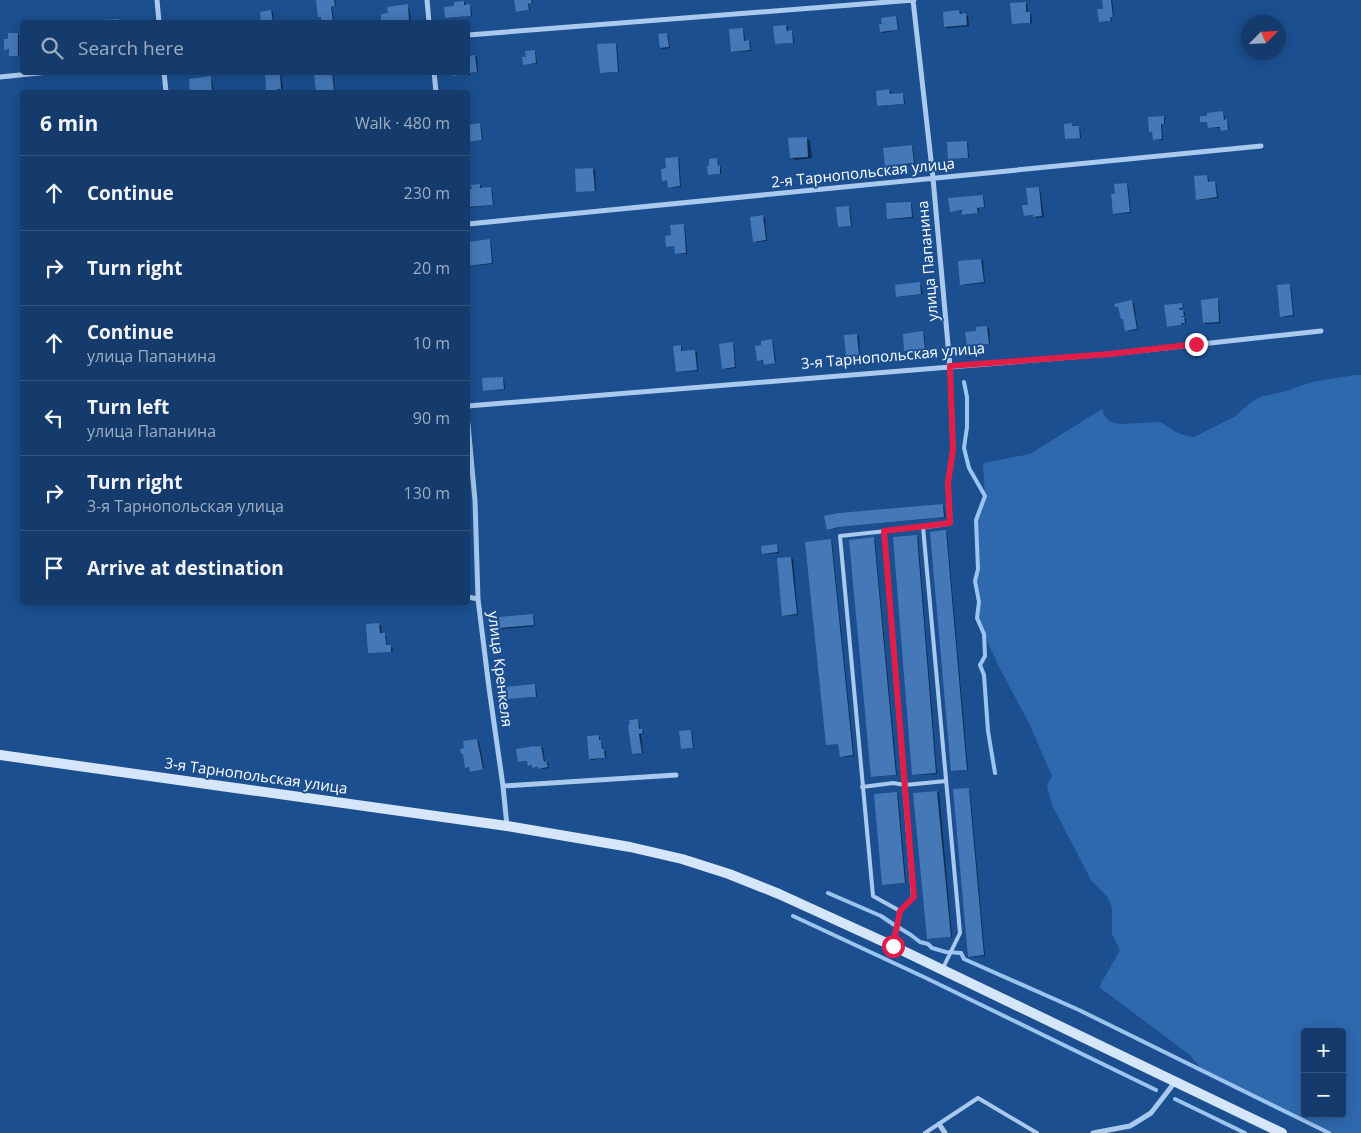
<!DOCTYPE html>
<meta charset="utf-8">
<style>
:root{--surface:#143b6b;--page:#214673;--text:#f1f3f6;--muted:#9dadc1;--line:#33557e}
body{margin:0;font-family:"Open Sans",sans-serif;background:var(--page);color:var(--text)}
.controls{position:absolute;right:15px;bottom:15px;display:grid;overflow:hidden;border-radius:5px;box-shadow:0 2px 12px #0003}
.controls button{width:45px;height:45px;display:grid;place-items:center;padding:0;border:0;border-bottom:1px solid var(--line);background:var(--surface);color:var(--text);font:25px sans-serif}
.compass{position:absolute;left:1241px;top:15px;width:45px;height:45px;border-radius:50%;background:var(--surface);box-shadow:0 2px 12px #0003;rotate:66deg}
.stop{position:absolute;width:15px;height:15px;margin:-11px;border:4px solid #e11d48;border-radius:50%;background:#fff}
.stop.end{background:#e11d48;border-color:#fff;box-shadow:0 1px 5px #0008}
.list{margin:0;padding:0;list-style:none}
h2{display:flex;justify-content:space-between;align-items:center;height:65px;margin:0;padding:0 20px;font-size:21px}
h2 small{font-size:16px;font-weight:400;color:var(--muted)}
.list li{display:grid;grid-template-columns:32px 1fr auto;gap:15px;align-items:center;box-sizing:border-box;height:75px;padding:0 20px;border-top:1px solid var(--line)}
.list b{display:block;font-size:19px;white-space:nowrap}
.list p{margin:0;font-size:16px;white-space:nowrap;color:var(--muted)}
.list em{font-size:16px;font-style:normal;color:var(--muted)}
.icon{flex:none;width:28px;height:28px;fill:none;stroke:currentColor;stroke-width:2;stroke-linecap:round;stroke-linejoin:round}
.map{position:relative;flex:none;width:1361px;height:1133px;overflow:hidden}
.search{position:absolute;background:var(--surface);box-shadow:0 2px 12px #0003;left:20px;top:20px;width:450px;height:55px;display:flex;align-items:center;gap:12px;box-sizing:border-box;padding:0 18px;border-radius:5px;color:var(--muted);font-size:19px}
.panel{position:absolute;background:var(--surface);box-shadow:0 2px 12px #0003;left:20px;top:90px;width:450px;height:515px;border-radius:5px}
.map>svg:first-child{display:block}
.green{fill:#2e69ad;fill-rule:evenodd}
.shadow{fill:#0007}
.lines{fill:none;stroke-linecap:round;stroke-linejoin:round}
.stream{stroke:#9cc4f0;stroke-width:4}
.building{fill:#4478b7}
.lane{stroke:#a9c9ee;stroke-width:4}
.street{stroke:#a9c9ee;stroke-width:5}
.secondary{stroke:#d6e6fa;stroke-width:10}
.route{stroke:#e11d48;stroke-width:6}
.labels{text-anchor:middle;stroke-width:4;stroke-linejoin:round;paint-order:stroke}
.street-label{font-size:15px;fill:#fff;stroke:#1b4f8f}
</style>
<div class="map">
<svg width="1361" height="1133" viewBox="0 0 1361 1133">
<rect width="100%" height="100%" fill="#1b4f8f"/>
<path class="green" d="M1355,375H1361V1133H1329L1203,1071L1190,1055L1099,987L1120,950L1112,934V908L1108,898L1091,880L1052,805L1047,786L1052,776L1029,723L998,665L977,618L979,602L975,581L978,569L976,520L985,496L983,463L1030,454L1102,409L1105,416L1109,421L1120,424L1160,422L1176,432L1186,436L1194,437L1234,417L1253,401L1263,396L1283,392L1312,382ZM1305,1032H1342V1114H1305Z"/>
<path class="shadow" d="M317,0H335L336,6L332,7L334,22H323L322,17H319Z
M516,0H532L533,3L529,4L530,10L519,12L517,11Z
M1104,0H1112L1114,17H1111L1112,21L1101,22L1100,21L1105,10Z
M464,2L465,3L466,6H471L472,16L448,18H446L456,7Z
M1026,3L1027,4L1028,13L1031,14L1032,23L1014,24Z
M407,6L409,7L411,21L383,22L382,15L389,14Z
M271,11L273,12L274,22H262L261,13Z
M959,11L961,12V15L968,16L969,26L947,28L945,27Z
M896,17L897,18L899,30L883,33L881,32Z
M786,26L788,27V32L793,33L794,43L777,44H776Z
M742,29L744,30L745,42H750L751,51L734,52L733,51Z
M17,34L19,35V56H12L10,55V50L6,49L9,40Z
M667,34L668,35L670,48L662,49L661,48Z
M615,44L617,45L619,72L602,73L601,72Z
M534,51L536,52L537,64H524Z
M475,56L477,57L478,72L469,73L470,75L455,76H454L468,72V57Z
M266,72H281L283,89H280V92H269Z
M320,72H333L335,90L319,92L317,91Z
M211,78L212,79L214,92H205L204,91H192Z
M889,91H891V95H904L905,104L880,106H878Z
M1223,113L1224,114L1225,121H1228L1229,130L1223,131L1222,128H1209V122H1201Z
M1164,117L1165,118V124H1162L1163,140H1156L1154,139Z
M1072,124L1073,127L1080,128L1081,138H1066Z
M480,125L481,126L483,140L468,142V126Z
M806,138L810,141L812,158L795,160L791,157Z
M967,142L968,143L969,158L949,159Z
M912,146L913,147L915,164L887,166L886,165Z
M678,158L679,159L681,187L670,188L669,187L668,180H663L667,169Z
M717,160L718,161L719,166L721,167V174L711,175L709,174Z
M593,169L595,170L596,191H578Z
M1207,176L1208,177L1209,183H1216L1218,198L1199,200L1198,199Z
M1127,184L1128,185L1131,213L1115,214L1114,213Z
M480,185L481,186L482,190H492L494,205L468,208V191L473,190Z
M1039,188L1040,189L1044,217L1036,218L1034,215L1026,216L1025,215Z
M983,196L984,197L985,207L979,208V213L965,215L963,214V211H951Z
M911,203L912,204L913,218L890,219Z
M849,207L850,208L852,226L841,227L839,226Z
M763,217L765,218L767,241L755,242L754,241Z
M683,225L685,226L687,254H676L675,246H668L672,236Z
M489,240L491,241L493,264L470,266L468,265V243Z
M981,260L983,261L985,283L963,285L961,284Z
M920,284L921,285L923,294L899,297L897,296Z
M1289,285L1291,286L1294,316L1283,317L1281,316Z
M1217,300L1219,301L1220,323L1206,324L1204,323Z
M1132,302L1134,303L1138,330L1128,331L1127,330L1123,319H1122L1120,307H1116Z
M1182,304L1183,305L1184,308L1180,309L1181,311L1185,312V316H1181L1186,319V323L1182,324L1183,325L1170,327L1168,326L1166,306Z
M987,327L989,328L990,344L970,347L968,346L977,332Z
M922,333L924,334L926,350L907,352L906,351Z
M857,335L859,336L860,355L848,356L847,355L845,336Z
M772,341L773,342L776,362L765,363L764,361L758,360Z
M732,344L734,345L736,368L724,369L723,368Z
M680,346L682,347V352H697L698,371L679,372L677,371Z
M502,378L504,379L505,389L485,391L484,390Z
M943,506H944L945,517L841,527L829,530L828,529Z
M945,532L947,533L968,770L954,771L953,770Z
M917,537H918L937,774L915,775H913Z
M874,539L875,540L897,775L874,777L872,776Z
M830,541L832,542L854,756L842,757L841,756L840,744H827Z
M776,545L778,546L779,553L765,554L763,553Z
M791,558L793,559L798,615L785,616L784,615Z
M532,615L534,616L535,626L502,629L501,628Z
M379,625H381L382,635H386L387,647H392L393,652H370Z
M535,685L536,686L537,697L510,699L509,698Z
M637,720L639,721L640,730L644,731V733L641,734L643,753L635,754L633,753Z
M691,731L692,732L694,748L684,749L682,748Z
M598,736L600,737V741L602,742L603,750L606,751V758L592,760L590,759Z
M477,740L479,741L484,768L471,771L470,768L467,767Z
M541,747L543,748L545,763H548L549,768L541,769L539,767L535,768L533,766L529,765V761L521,762H519Z
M968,789L970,790L985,956L971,957L969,956Z
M937,792L939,793L952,937L929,939L928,938Z
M897,793L898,794L906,883L885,885Z"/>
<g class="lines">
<path class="stream" d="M964,382L967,397V427L964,448L969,468L985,496L976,520L978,569L975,581L979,602L977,618L984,634L985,656L980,665L984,675L988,731L995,773
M828,893L881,916L893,924L911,935L920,942L928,944L932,948L946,952L961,953L964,959L1079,1010L1329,1133
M793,916L926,978L1156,1090
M1175,1099L1245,1133"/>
</g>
<path class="building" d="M316,0H334L335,6L331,7L333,22H321V17H318Z
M514,0H531L532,3L528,4L529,10L516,12Z
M1102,0H1111L1113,17H1110L1111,21L1099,22L1097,9H1103Z
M464,1V5L470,4L471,16L445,18L444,7L454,6V2Z
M1026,2V12H1030V23L1012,24L1010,3Z
M408,4L409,21L381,22V14L388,13L387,7Z
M271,10L273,22H261L260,12Z
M959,10L960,14L966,13L967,25L944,27L943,12Z
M896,16L898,30L880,32L879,24H882L881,18Z
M119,19V22H103L102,20Z
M786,25L787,31L792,30L793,43L775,44L773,26Z
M743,28L744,41L749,40L750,50L731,52L729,29Z
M8,33H18V56H9V49L4,50V39H8Z
M667,33L669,47L660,48L658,34Z
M616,43L618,72L600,73L597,44Z
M535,50L536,63L523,65L522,57H526L525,51Z
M475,55L477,72L468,73V75L452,76V72H468V56Z
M265,72H280L281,89H278V92H268V90H266Z
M319,72H332L334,90L316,92L314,74Z
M211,76L212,92H203V91L190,92L189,79Z
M889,89L890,94L903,93L904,104L877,106L876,91Z
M1223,111L1224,120L1227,119L1228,130L1221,131L1220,127L1208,128L1207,122H1200V116H1207V113Z
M1164,116V124H1161L1162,139L1153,140L1152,132H1149L1148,117Z
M480,123L482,140L468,142V125Z
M1072,123V126H1079L1080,138L1065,139L1064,124Z
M807,137L808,157L790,158L788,138Z
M967,141L968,158L948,159L947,142Z
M912,145L914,163L885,166L883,148Z
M678,157L680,186L668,188L667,180L662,181L661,169L666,168L665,158Z
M717,158L718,166L720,165V174L708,175L707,166H709V159Z
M593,168L595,191L576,192L575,169Z
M1207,175L1208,182L1215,181L1217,197L1196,200L1194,176Z
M1127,183L1130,212L1113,214L1111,194H1115L1114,184Z
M480,184V188L491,187L493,205L468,207V190L472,189L471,185Z
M1039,187L1042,216L1033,217V215L1024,216L1022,205H1028L1026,188Z
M983,195L984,207L977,208L978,213L962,215V210L950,212L948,198Z
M911,202L912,217L887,219L886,203Z
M849,206L851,226L838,227L836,207Z
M763,215L766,240L753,242L750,217Z
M684,224L686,253L675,254L674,246L666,247L665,236L671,235L670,225Z
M490,239L492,263L468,266V242Z
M981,259L984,282L960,285L958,261Z
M920,282L921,294L896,297L895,285Z
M1290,284L1293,315L1280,317L1277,285Z
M1218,298L1219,322L1203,323L1201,300Z
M1132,300L1137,329L1125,331L1123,319H1121L1118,307H1115L1114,304Z
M1182,303L1183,308H1179L1180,310H1183L1184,316H1181L1182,317H1184L1185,323H1181L1182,325L1167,327L1164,305Z
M987,326L989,344L967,346L965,332L976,331V327Z
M923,331L925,349L904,351L903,334Z
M857,334L859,355L846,356L844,335Z
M772,339L775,363L764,365L763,360L757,361L755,346L761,345V341Z
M733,342L735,367L722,369L719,344Z
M681,345V351L695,350L697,370L676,372L673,346Z
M503,377L504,389L483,391L482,378Z
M943,504L944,517L839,527L827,530L824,516L839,513Z
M946,530L967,770L951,771L930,532Z
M917,535L936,773L912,775L893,537Z
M874,537L896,775L871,777L849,540Z
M831,539L853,755L840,757L838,744L826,745L805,542Z
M777,544L778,552L762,554L761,546Z
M791,557L797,614L782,616L777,558Z
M533,614L534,625L500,628L499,617Z
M379,623L380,633H385L386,645H391V652L368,653L366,624Z
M535,684L536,697L507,699L506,687Z
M638,719L639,729H642L643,733L639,734L642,753L632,754L628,725L630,724L629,720Z
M691,730L693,748L681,749L679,731Z
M599,735V740H601L602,749H604L605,758L589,759L587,736Z
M477,739L483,769L470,772L469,767L465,768L463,754H461L460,749L464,748L463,741Z
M535,746V747L541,746L544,762L546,761L548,767L538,769V767L532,768V765L528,766L527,761L518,762L516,749Z
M969,788L984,955L968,957L953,789Z
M937,791L951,937L927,939L913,793Z
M897,792L905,883L882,885L874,794Z"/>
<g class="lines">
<path class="lane" d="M884,531L913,897L900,911L893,944
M862,787L893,783L905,785L946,781
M900,911L873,896L840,536L923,527L960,933L943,968
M925,1133L978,1098L1037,1133"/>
<path class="street" d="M157,0L159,22
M427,0L429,22
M913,0L933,178L950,367L953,450L948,483L950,523L923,527
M468,35L914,0
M164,72L166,92
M434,72L436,92
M0,77L49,72
M468,224L1261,146
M468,406L1110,354L1321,331
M468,424L475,501L478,599L489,688L503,786L507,826
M468,597L478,599
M503,786L676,775
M939,1124L945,1133
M1093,1133L1130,1126L1151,1113L1175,1082"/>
<path class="secondary" d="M0,755L507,826L630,847L682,859L729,874L779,894L893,946L1282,1133"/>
</g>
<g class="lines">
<path class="route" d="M893,946L900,911L914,897L884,531L950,523L948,483L953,450L950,366L1110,354L1196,344"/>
</g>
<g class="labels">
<g class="street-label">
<text transform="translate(863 173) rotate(-6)" y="5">2-я Тарнопольская улица</text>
<text transform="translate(928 261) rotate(-95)" y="5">улица Папанина</text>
<text transform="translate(893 356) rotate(-5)" y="5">3-я Тарнопольская улица</text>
<text transform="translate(500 669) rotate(83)" y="5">улица Кренкеля</text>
<text transform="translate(256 776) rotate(8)" y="5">3-я Тарнопольская улица</text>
</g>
</g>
</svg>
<div class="controls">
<button>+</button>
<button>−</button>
</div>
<svg class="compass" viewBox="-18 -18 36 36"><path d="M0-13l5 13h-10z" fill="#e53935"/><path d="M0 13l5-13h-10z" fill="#9dadc1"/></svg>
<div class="stop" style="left:893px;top:946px"></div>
<div class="stop end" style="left:1196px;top:344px"></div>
<div class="search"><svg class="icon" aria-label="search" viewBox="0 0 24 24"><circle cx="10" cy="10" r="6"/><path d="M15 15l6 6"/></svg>Search here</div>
<section class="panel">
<h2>6 min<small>Walk · 480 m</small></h2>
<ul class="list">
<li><svg class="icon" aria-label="ahead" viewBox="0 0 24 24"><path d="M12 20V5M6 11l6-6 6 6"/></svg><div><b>Continue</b></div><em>230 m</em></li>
<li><svg class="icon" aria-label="right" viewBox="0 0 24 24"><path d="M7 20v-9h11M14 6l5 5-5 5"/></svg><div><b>Turn right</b></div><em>20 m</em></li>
<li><svg class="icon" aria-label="ahead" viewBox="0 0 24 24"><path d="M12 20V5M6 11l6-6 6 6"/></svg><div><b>Continue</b><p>улица Папанина</p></div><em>10 m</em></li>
<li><svg class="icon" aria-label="left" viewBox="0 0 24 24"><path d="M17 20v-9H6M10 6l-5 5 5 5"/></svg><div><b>Turn left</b><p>улица Папанина</p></div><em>90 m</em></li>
<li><svg class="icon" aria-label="right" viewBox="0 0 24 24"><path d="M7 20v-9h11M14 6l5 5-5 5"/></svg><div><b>Turn right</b><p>3-я Тарнопольская улица</p></div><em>130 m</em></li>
<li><svg class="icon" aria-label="arrive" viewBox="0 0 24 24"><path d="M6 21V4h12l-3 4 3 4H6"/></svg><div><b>Arrive at destination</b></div></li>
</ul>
</section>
</div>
